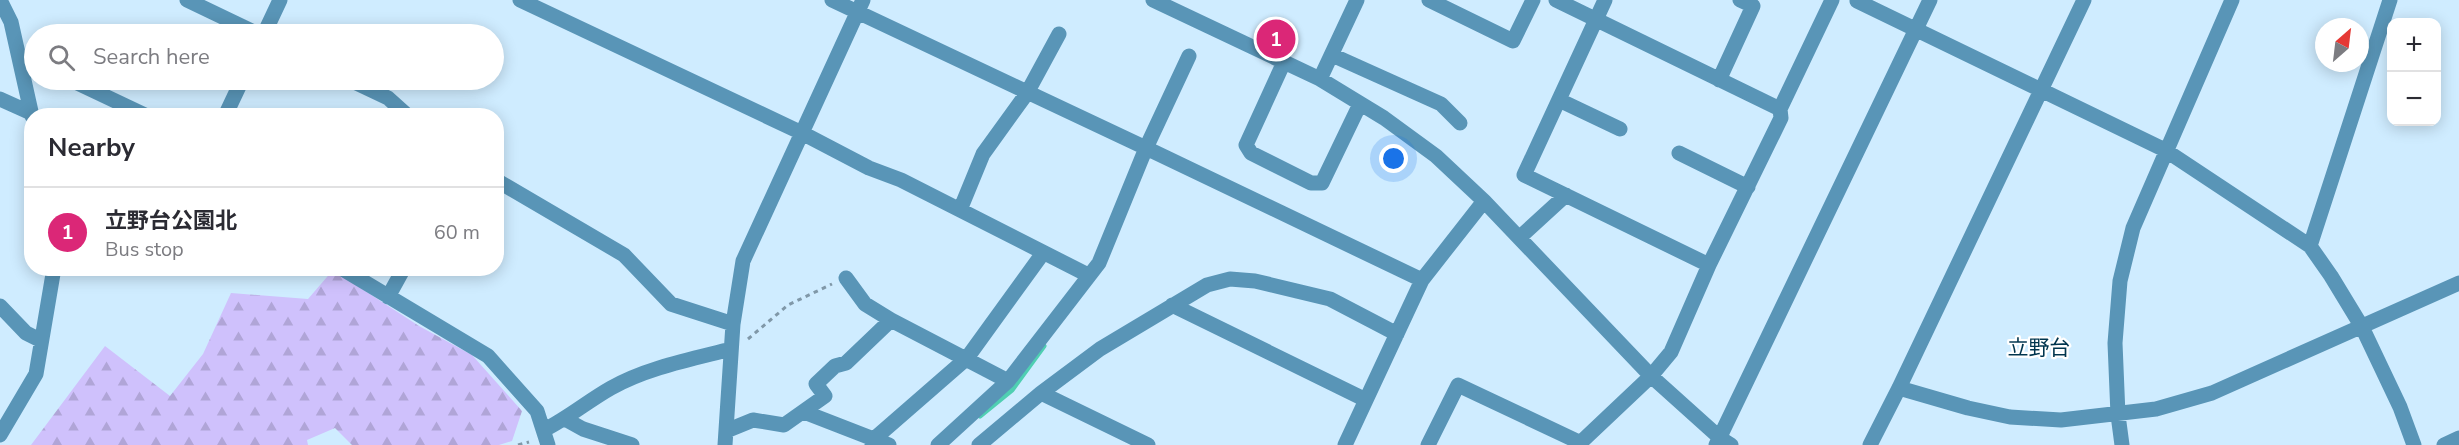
<!DOCTYPE html>
<meta charset="utf-8">
<style>
:root{--surface:#fff;--page:#f7f7f7;--text:#2b2b33;--muted:#7c7c81;--line:#e1e1e2;--accent:#db2777}
body{margin:0;font-family:"Nunito Sans","Noto Sans JP",sans-serif;background:var(--page);color:var(--text)}
.controls{position:absolute;right:18px;top:18px;display:grid;overflow:hidden;border-radius:12px;box-shadow:0 3px 15px #0003}
.controls button{width:54px;height:54px;display:grid;place-items:center;padding:0;border:0;border-bottom:2px solid var(--line);background:var(--surface);color:var(--text);font:30px sans-serif}
.compass{position:absolute;left:2315px;top:18px;width:54px;height:54px;border-radius:50%;background:var(--surface);box-shadow:0 3px 15px #0003;rotate:28deg}
.you{position:absolute;left:1394px;top:159px;width:21px;height:21px;margin:-15px;border:4px solid #fff;border-radius:50%;background:#1a73e8;box-shadow:0 0 0 9px #1a73e833}
.badge{display:grid;place-items:center;width:39px;height:39px;border-radius:50%;background:var(--accent);color:#fff;font-size:20px;font-weight:700}
.pin{position:absolute;translate:-50% -50%;border:3px solid #fff;box-shadow:0 2px 6px #0006}
.list{margin:0;padding:0;list-style:none}
h2{display:flex;justify-content:space-between;align-items:center;height:78px;margin:0;padding:0 24px;font-size:26px}
h2 small{font-size:20px;font-weight:400;color:var(--muted)}
.list li{display:grid;grid-template-columns:39px 1fr auto;gap:18px;align-items:center;box-sizing:border-box;height:90px;padding:0 24px;border-top:2px solid var(--line)}
.list b{display:block;font-size:22px;white-space:nowrap}
.list p{margin:0;font-size:20px;white-space:nowrap;color:var(--muted)}
.list em{font-size:20px;font-style:normal;color:var(--muted)}
.icon{flex:none;width:33px;height:33px;fill:none;stroke:currentColor;stroke-width:2;stroke-linecap:round;stroke-linejoin:round}
.map{position:relative;flex:none;width:2459px;height:445px;overflow:hidden}
.search{position:absolute;background:var(--surface);box-shadow:0 3px 15px #0003;left:24px;top:24px;width:480px;height:66px;display:flex;align-items:center;gap:15px;box-sizing:border-box;padding:0 21px;border-radius:33px;color:var(--muted);font-size:22px}
.panel{position:absolute;background:var(--surface);box-shadow:0 3px 15px #0003;left:24px;top:108px;width:480px;height:168px;border-radius:24px}
.map>svg:first-child{display:block}
.forest{fill:url(#forest-firs)}
.lines{fill:none;stroke-linecap:round;stroke-linejoin:round}
.stream{stroke:#4fcfb2;stroke-width:5}
.path{stroke:#8098a8;stroke-width:3;stroke-dasharray:4.5 4.5;stroke-linecap:butt}
.minor{stroke:#5995b7;stroke-width:15}
.labels{text-anchor:middle;stroke-width:4.5;stroke-linejoin:round;paint-order:stroke}
.quarter-label{font-size:21px;fill:#00354e;stroke:#fff}
</style>
<div class="map">
<svg width="2459" height="445" viewBox="0 0 2459 445">
<defs>
<pattern id="forest-firs" width="22" height="20" patternUnits="userSpaceOnUse" patternTransform="scale(1.5)"><rect width="22" height="20" fill="#cfc1fc"/><path d="M5 1l3.5 6h-7zM16 11l3.5 6h-7z" fill="#b0a5d7"/></pattern>
</defs>
<rect width="100%" height="100%" fill="#cfecff"/>
<path class="forest" d="M333,270L419,326L472,355L522,411L512,441L499,445H352L335,428L307,440L308,445H31L105,346L170,396L203,354L231,293L308,299Z"/>
<g class="lines">
<path class="stream" d="M980,416L1012,390L1044,346"/>
<path class="path" d="M748,339L788,305L832,284
M518,445L529,442"/>
<path class="minor" d="M0,0L11,22L32,116
M187,0L258,34
M520,0L802,133L869,168L901,180L1088,275
M832,0L1146,148L1189,56
M1153,0L1320,79L1384,118L1436,156L1484,201L1651,376L1720,438L1731,445
M1429,0L1513,41L1533,0
M1556,0L1780,109
M1605,0L1524,175L1709,265
M1857,1L2165,150L2310,246L2331,276L2362,327L2400,407L2414,445
M264,34L280,0
M1332,55L1441,104L1460,123
M1284,62L1246,145L1251,153L1311,183H1322L1360,104
M1320,79L1357,0
M71,80L147,116
M350,80L388,98L408,116
M1719,80L1753,6L1740,0
M0,99L31,113
M1559,100L1620,129
M225,116L242,80
M1679,153L1748,187
M496,180L624,255L671,304L733,324
M960,210L983,154L1027,93L1059,34
M1519,238L1566,195
M2310,246L2390,0
M341,268L488,356L537,411L548,445
M846,278L865,304L891,320L1008,381
M388,297L404,268
M1172,305L1366,400
M0,306L26,333L40,340
M1899,388L1968,408L2010,417L2061,420L2156,409L2212,393L2459,283
M1041,393L1148,445
M804,412L889,445
M565,419L583,429L632,445
M544,430C568,418 588,401 611,388C646,368 692,359 731,349
M726,431L753,420L784,425L825,396L816,384L835,366L846,363L891,320
M0,435L36,374L54,268
M725,445L733,324L743,261L863,0
M872,445L874,439L967,358L1043,253
M938,445L1008,381L1099,263L1146,148L1422,280
M979,445L1041,393L1100,349L1207,285L1230,279L1255,281L1330,299L1397,334
M1345,445L1422,280L1484,201
M1428,445L1458,385L1581,443
M1578,445L1651,376L1671,352L1709,265L1781,118L1780,109L1832,0
M1716,445L1930,0
M1870,445L1899,388L2084,0
M2122,445L2118,415L2115,343L2120,281L2133,228L2232,0
M2444,445L2459,438"/>
</g>
<g class="labels">
<g class="quarter-label">
<text x="2039" y="355">立野台</text>
</g>
</g>
</svg>
<div class="controls">
<button>+</button>
<button>−</button>
</div>
<svg class="compass" viewBox="-18 -18 36 36"><path d="M0-13l5 13h-10z" fill="#e53935"/><path d="M0 13l5-13h-10z" fill="#7c7c81"/></svg>
<div class="you"></div>
<div class="pin badge" style="left:1276px;top:39px">1</div>
<div class="search"><svg class="icon" aria-label="search" viewBox="0 0 24 24"><circle cx="10" cy="10" r="6"/><path d="M15 15l6 6"/></svg>Search here</div>
<section class="panel">
<h2>Nearby<small></small></h2>
<ul class="list">
<li><span class="badge">1</span><div><b>立野台公園北</b><p>Bus stop</p></div><em>60 m</em></li>
</ul>
</section>
</div>
